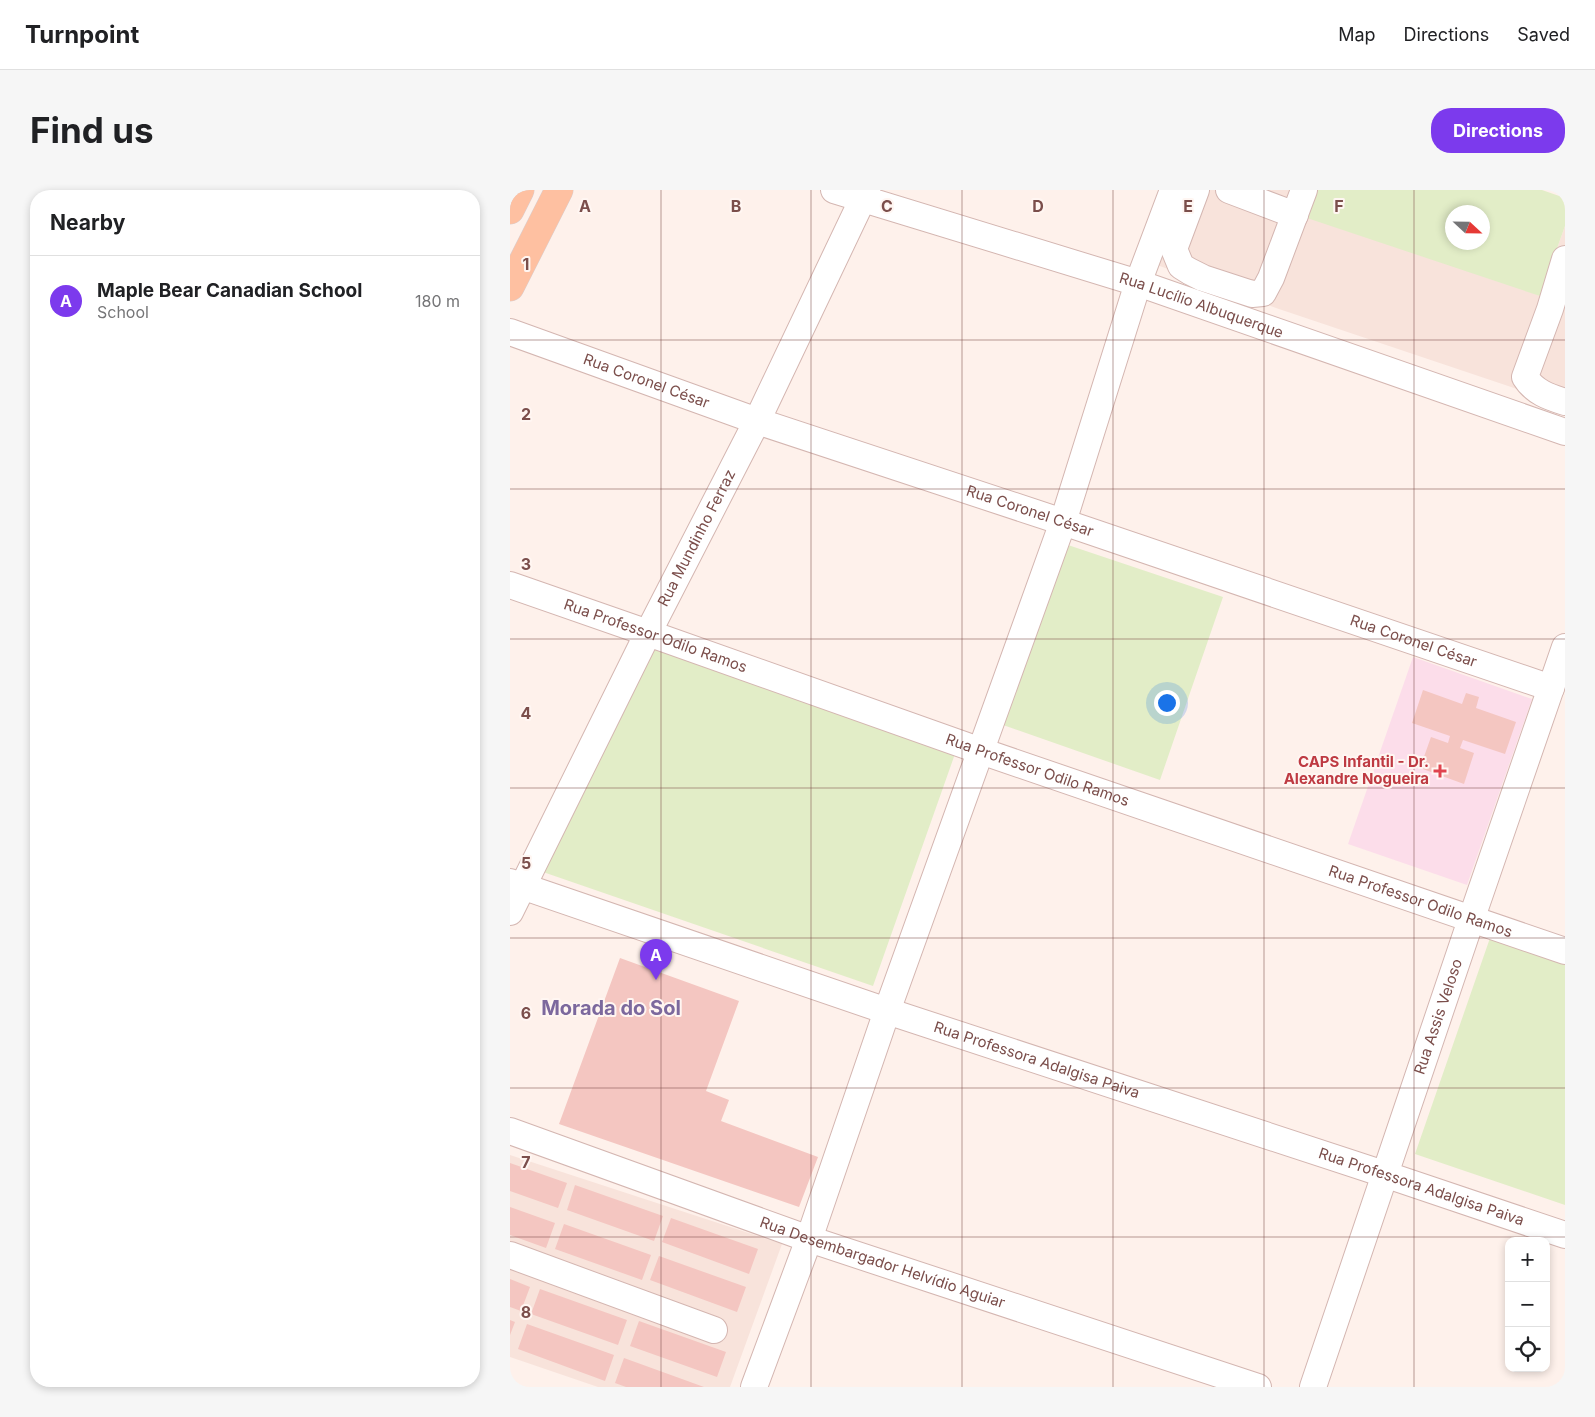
<!DOCTYPE html>
<meta charset="utf-8">
<style>
:root{--surface:#fff;--page:#f6f6f6;--text:#202124;--muted:#757577;--line:#e0e0e0;--accent:#7c3aed}
body{margin:0;font-family:Inter,sans-serif;background:var(--page);color:var(--text)}
.controls{position:absolute;right:15px;bottom:15px;display:grid;overflow:hidden;border-radius:10px;box-shadow:0 2px 8px #0003}
.controls button{width:45px;height:45px;display:grid;place-items:center;padding:0;border:0;border-bottom:1px solid var(--line);background:var(--surface);color:var(--text);font:25px sans-serif}
.compass{position:absolute;left:935px;top:15px;width:45px;height:45px;border-radius:50%;background:var(--surface);box-shadow:0 2px 8px #0003;rotate:112deg}
.you{position:absolute;left:656px;top:512px;width:18px;height:18px;margin:-12px;border:4px solid #fff;border-radius:50%;background:#1a73e8;box-shadow:0 0 0 8px #1a73e833}
.badge{display:grid;place-items:center;width:32px;height:32px;border-radius:50%;background:var(--accent);color:#fff;font-size:16px;font-weight:700}
.pin{position:absolute;translate:-50% -41px;filter:drop-shadow(0 1px 2px #0008)}
.pin::after{content:'';position:absolute;top:26px;width:18px;height:15px;background:inherit;clip-path:polygon(0 0,100% 0,50% 100%)}
.list{margin:0;padding:0;list-style:none}
h2{display:flex;justify-content:space-between;align-items:center;height:65px;margin:0;padding:0 20px;font-size:21px}
h2 small{font-size:16px;font-weight:400;color:var(--muted)}
.list li{display:grid;grid-template-columns:32px 1fr auto;gap:15px;align-items:center;box-sizing:border-box;height:90px;padding:0 20px;border-top:1px solid var(--line)}
.list b{display:block;font-size:19px;white-space:nowrap}
.list p{margin:0;font-size:16px;white-space:nowrap;color:var(--muted)}
.list em{font-size:16px;font-style:normal;color:var(--muted)}
.icon{flex:none;width:28px;height:28px;fill:none;stroke:currentColor;stroke-width:2;stroke-linecap:round;stroke-linejoin:round}
.map{position:relative;flex:none;width:1055px;height:1197px;overflow:hidden;border-radius:20px}
header{display:flex;align-items:center;gap:30px;box-sizing:border-box;height:70px;padding:0 25px;background:var(--surface);border-bottom:1px solid var(--line)}
header strong{font-size:24px}
nav{display:flex;gap:28px;margin-inline-start:auto;font-size:18px}
.intro{display:flex;align-items:center;justify-content:space-between;box-sizing:border-box;height:120px;padding:0 30px}
h1{margin:0;font-size:35px}
.button{padding:12px 22px;border-radius:20px;background:var(--accent);color:#fff;font-size:18px;font-weight:700}
main{display:flex;gap:30px;padding:0 30px}
aside{flex:1;background:var(--surface);border-radius:20px;box-shadow:0 2px 8px #0003}
.map>svg:first-child{display:block}
.residential{fill:#f8e3db}
.medical{fill:#fcddea}
.green{fill:#e2edc7;fill-rule:evenodd}
.building{fill:#f4c6c1}
.lines{fill:none;stroke-linecap:round;stroke-linejoin:round}
.minor-casing{stroke:#d4b6b1;stroke-width:28}
.major-casing{stroke:#dacdcd;stroke-width:29}
.minor{stroke:#fff;stroke-width:26}
.major{stroke:#fec0a1;stroke-width:28}
.grid{fill:none;stroke:#7b4e4b;stroke-width:1;stroke-opacity:0.55}
.health-dot{fill:#e0444e;stroke:#fff6f2;stroke-width:2}
.labels{text-anchor:middle;stroke-width:4;stroke-linejoin:round;paint-order:stroke}
.street-label{font-size:15px;fill:#7b4e4b;stroke:#fff6f2}
.health-label{font-size:15px;font-weight:bold;fill:#be3a42;stroke:#fff6f2;text-anchor:end}
.district-label{font-size:20px;font-weight:bold;fill:#7c689d;stroke:#fff6f2}
.grid-label{font-size:16px;text-anchor:middle;font-weight:bold;fill:#7b4e4b;stroke:#fff6f2;stroke-width:4;stroke-linejoin:round;paint-order:stroke}
</style>
<header>
<strong>Turnpoint</strong>
<nav><a>Map</a><a>Directions</a><a>Saved</a></nav>
</header>
<div class="intro"><h1>Find us</h1><a class="button">Directions</a></div>
<main>
<aside>
<h2>Nearby<small></small></h2>
<ul class="list">
<li><span class="badge">A</span><div><b>Maple Bear Canadian School</b><p>School</p></div><em>180 m</em></li>
</ul>
</aside>
<div class="map">
<svg width="1055" height="1197" viewBox="0 0 1055 1197">
<rect width="100%" height="100%" fill="#fef1eb"/>
<path class="residential" d="M673,0H807L1030,106L1055,36V215L766,118L647,75Z
M0,965L272,1054L220,1197H88L0,1167Z"/>
<path class="medical" d="M903,467L1022,509L957,695L838,654Z"/>
<path class="green" d="M807,0H1032L1055,8V36L1030,106L797,28ZM942,22H972V52H942Z
M558,355L713,407L650,590L493,535Z
M142,454L446,561L363,796L33,682Z
M980,748L1055,773V1015L905,964Z"/>
<path class="building" d="M913,500L952,514L956,503L969,507L966,518L1006,532L995,564L953,550L950,558L964,563L954,594L910,578L921,547L938,553L940,546L902,533Z
M110,768L229,811L196,901L219,910L211,931L308,967L289,1017L49,934Z
M0,973L57,993L48,1018L0,1001Z
M65,995L153,1026L144,1051L57,1020Z
M0,1017L45,1033L36,1058L0,1045Z
M161,1028L248,1059L239,1084L152,1052Z
M54,1034L141,1065L132,1090L45,1059Z
M149,1066L236,1097L227,1122L140,1090Z
M0,1089L20,1097L11,1121L0,1117Z
M30,1099L117,1130L108,1155L21,1124Z
M0,1130L5,1132L0,1145Z
M129,1131L216,1162L207,1187L120,1156Z
M17,1134L104,1165L95,1191L8,1159Z
M114,1168L194,1197H116L105,1193Z"/>
<g class="lines">
<g class="minor-casing">
<g id="minor">
<path id="s1" d="M324,0L628,93L1055,242"/>
<path d="M686,0L664,59L671,76L679,81L693,88L742,104L753,103L761,88L794,0"/>
<path d="M719,0L785,25"/>
<path d="M1055,69L1040,119L1015,187C1024,202 1039,207 1055,212"/>
<path id="s2" d="M0,142L247,231L553,332L1041,498"/>
<path id="s3" d="M0,395L138,443L471,561L1055,761"/>
<path id="s4" d="M0,692L377,821L874,984L1055,1045"/>
<path id="s5" d="M0,722L138,443L247,231L357,0"/>
<path id="s6" d="M0,941L299,1049L748,1197"/>
<path d="M0,1065L204,1140"/>
<path d="M244,1197L299,1049L377,821L553,332L628,93L663,0"/>
<path id="s7" d="M803,1197L961,730L1055,457"/>
</g>
</g>
<g class="major-casing">
<path id="major" d="M0,20L10,0
M0,97L49,0"/>
</g>
<use href="#minor" class="minor"/>
<use href="#major" class="major"/>
</g>
<path class="grid" d="M151,0V1197M301,0V1197M452,0V1197M603,0V1197M754,0V1197M904,0V1197M0,150H1055M0,299H1055M0,449H1055M0,598H1055M0,748H1055M0,898H1055M0,1047H1055"/>
<path class="health-dot" d="M927.5 573.5h5v5h5v5h-5v5h-5v-5h-5v-5h5z"/>
<g class="labels">
<g class="street-label">
<text dy="5" stroke="none"><textPath href="#s1" startOffset="385">Rua Lucílio Albuquerque</textPath></text>
<text dy="5" stroke="none"><textPath href="#s2" startOffset="145">Rua Coronel César</textPath></text>
<text dy="5" stroke="none"><textPath href="#s2" startOffset="550">Rua Coronel César</textPath></text>
<text dy="5" stroke="none"><textPath href="#s5" startOffset="418">Rua Mundinho Ferraz</textPath></text>
<text dy="5" stroke="none"><textPath href="#s3" startOffset="154">Rua Professor Odilo Ramos</textPath></text>
<text dy="5" stroke="none"><textPath href="#s2" startOffset="955">Rua Coronel César</textPath></text>
<text dy="5" stroke="none"><textPath href="#s3" startOffset="559">Rua Professor Odilo Ramos</textPath></text>
<text dy="5" stroke="none"><textPath href="#s3" startOffset="964">Rua Professor Odilo Ramos</textPath></text>
<text dy="5" stroke="none"><textPath href="#s7" startOffset="391">Rua Assis Veloso</textPath></text>
<text dy="5" stroke="none"><textPath href="#s4" startOffset="556">Rua Professora Adalgisa Paiva</textPath></text>
<text dy="5" stroke="none"><textPath href="#s4" startOffset="961">Rua Professora Adalgisa Paiva</textPath></text>
<text dy="5" stroke="none"><textPath href="#s6" startOffset="395">Rua Desembargador Helvídio Aguiar</textPath></text>
</g>
<g class="health-label">
<text x="919" y="577">CAPS Infantil - Dr.<tspan x="919" dy="17">Alexandre Nogueira</tspan></text>
</g>
<g class="district-label">
<text x="101" y="825">Morada do Sol</text>
</g>
</g>
<g class="grid-label">
<text x="75" y="22">A</text>
<text x="226" y="22">B</text>
<text x="377" y="22">C</text>
<text x="528" y="22">D</text>
<text x="678" y="22">E</text>
<text x="829" y="22">F</text>
<text x="16" y="80">1</text>
<text x="16" y="230">2</text>
<text x="16" y="380">3</text>
<text x="16" y="529">4</text>
<text x="16" y="679">5</text>
<text x="16" y="829">6</text>
<text x="16" y="978">7</text>
<text x="16" y="1128">8</text>
</g>
</svg>
<div class="controls">
<button>+</button>
<button>−</button>
<button><svg class="icon" aria-label="locate" viewBox="0 0 24 24"><circle cx="12" cy="12" r="6"/><path d="M12 2v4M12 18v4M2 12h4M18 12h4"/></svg></button>
</div>
<svg class="compass" viewBox="-18 -18 36 36"><path d="M0-13l5 13h-10z" fill="#e53935"/><path d="M0 13l5-13h-10z" fill="#757577"/></svg>
<div class="you"></div>
<div class="pin badge" style="left:146px;top:790px">A</div>
</div>
</main>
